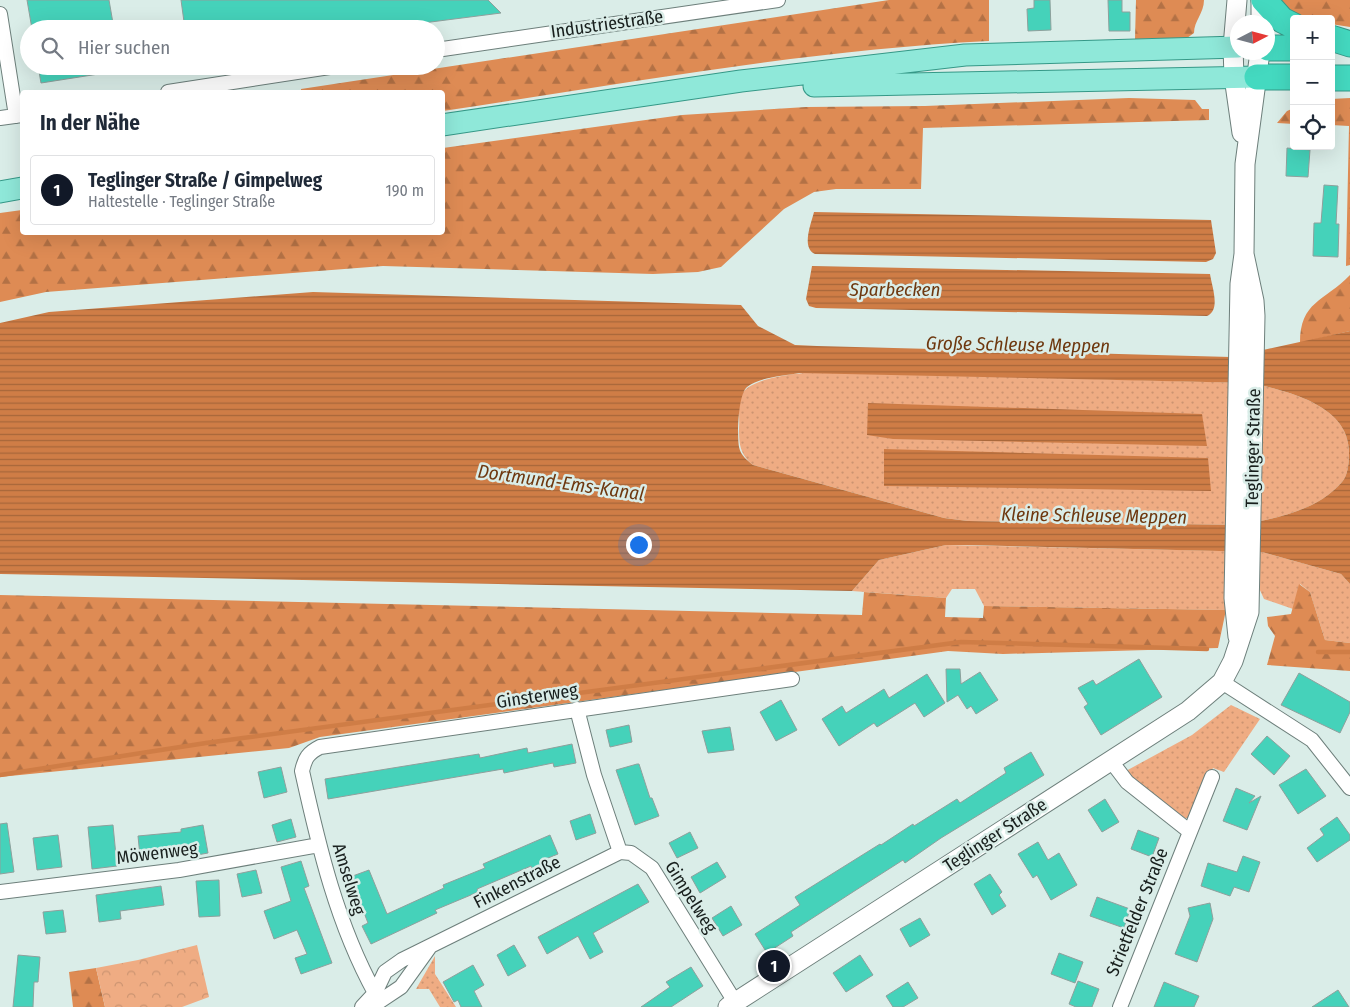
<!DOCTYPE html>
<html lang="de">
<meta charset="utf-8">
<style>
:root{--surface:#fff;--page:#f6f6f7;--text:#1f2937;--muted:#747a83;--line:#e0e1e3;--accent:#111827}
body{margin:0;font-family:"Fira Sans Condensed",sans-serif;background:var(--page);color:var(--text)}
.controls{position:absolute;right:15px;top:15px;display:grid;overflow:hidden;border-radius:5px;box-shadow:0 5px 20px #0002}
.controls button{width:45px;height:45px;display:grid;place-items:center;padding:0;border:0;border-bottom:1px solid var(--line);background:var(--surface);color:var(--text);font:25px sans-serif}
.compass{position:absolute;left:1230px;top:15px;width:45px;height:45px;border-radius:50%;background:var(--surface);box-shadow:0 5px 20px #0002;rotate:84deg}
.you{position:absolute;left:638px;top:544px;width:18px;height:18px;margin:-12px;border:4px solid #fff;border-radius:50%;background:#1a73e8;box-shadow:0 0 0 8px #1a73e833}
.badge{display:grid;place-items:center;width:32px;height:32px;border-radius:50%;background:var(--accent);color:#fff;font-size:16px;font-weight:700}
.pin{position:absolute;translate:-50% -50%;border:2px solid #fff;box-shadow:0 1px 5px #0006}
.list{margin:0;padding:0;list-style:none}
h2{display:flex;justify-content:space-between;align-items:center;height:65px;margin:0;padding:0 20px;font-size:21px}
h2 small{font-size:16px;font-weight:400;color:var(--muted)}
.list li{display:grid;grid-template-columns:32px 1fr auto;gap:15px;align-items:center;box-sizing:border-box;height:70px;margin:0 10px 10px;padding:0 10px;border:1px solid var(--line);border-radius:5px}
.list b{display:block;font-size:19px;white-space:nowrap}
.list p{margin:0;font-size:16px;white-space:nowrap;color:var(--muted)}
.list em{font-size:16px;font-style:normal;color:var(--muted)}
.icon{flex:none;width:28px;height:28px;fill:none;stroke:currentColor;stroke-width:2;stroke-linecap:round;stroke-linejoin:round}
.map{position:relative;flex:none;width:1350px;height:1007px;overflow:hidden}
.search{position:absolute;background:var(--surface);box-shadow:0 5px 20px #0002;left:20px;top:20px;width:425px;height:55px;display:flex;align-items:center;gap:12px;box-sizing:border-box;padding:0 18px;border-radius:28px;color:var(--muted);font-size:19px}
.panel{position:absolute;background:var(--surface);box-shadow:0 5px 20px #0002;left:20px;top:90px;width:425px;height:145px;border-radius:5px}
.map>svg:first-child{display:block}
.grass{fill:url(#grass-dots)}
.forest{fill:url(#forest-firs)}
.park{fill:url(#park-crowns)}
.water{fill:url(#water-rules);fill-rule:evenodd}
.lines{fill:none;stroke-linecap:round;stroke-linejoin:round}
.stream{stroke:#cf7d46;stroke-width:4.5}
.building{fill:#45d2ba;stroke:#8ea09c}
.street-casing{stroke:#6d7f7b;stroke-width:16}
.secondary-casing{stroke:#6d7f7b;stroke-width:21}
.primary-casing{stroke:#359887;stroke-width:23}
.highway-casing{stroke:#359887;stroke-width:27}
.street{stroke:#fff;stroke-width:14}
.secondary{stroke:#fff;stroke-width:19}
.primary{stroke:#8fe8d9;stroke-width:21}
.highway{stroke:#44d9c0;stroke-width:25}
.labels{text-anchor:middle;stroke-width:5;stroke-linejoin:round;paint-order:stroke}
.street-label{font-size:18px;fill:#181f1d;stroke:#daede8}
.water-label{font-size:19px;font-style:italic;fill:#6e380f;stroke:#daede8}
</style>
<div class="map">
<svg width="1350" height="1007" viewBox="0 0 1350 1007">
<defs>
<pattern id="grass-dots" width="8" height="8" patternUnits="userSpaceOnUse" patternTransform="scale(1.25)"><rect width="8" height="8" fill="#efac83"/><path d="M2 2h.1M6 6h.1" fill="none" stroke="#cc9471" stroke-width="1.8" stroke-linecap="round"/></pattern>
<pattern id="forest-firs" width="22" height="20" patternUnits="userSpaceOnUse" patternTransform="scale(1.25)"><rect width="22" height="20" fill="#de8b54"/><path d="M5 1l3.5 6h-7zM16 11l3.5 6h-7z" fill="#b37145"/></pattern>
<pattern id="park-crowns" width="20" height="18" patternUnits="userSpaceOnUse" patternTransform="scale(1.25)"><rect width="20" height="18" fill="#efac83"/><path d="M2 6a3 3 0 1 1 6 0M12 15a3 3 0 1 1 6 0" fill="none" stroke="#cc9471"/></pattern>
<pattern id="water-rules" width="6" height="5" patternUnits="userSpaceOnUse" patternTransform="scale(1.25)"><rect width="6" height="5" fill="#cf7d46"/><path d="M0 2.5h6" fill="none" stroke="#a7663a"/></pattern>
</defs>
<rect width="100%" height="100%" fill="#daede8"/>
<path class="grass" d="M817,372L1251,383C1287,391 1350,405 1349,453C1349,463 1348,475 1342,482C1317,511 1276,518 1241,525L968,521L944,518L753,465C740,454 739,445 739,428C740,418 737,403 742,394C751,377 800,373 817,372Z
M946,545L1227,551L1226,610L984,606L975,589H952L946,598L852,591L879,560Z
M1242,551L1262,552L1341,574L1350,584V643L1325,640L1310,592L1300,584L1293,609L1264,599Z
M1231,705L1260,719L1224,772L1213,768L1191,818H1185L1124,772L1192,735Z
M435,956V974L456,1007H440L429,989H416Z"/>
<path class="forest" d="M889,0H989V41C806,50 624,84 443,111L442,92H301V89Z
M1136,0H1204C1204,13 1194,21 1194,33L1187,38L1135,39Z
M1281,0H1350V27L1331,24V19C1307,19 1295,23 1281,0Z
M1129,98L1195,100L1202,109H1209V120L923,128L921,189H836L814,192L784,209L721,267L698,272L653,274L383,266L46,292L0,302V213L22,210V232H442L443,148L682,115L806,107L925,106Z
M1350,98V265L1346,266L1349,126L1331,125V99Z
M1294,108V124L1277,123L1287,111Z
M1350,275V331L1300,343C1300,301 1324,302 1350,275Z
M1299,584L1310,592L1325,640L1350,643V671L1267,665L1275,636L1268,626L1267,617L1291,614Z
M864,592L946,598L945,617L983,618L984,606L1226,610L1218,648L1003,654L948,651L320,737L289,748L0,777V595L862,615Z
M96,968L105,1007H73L69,972Z"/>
<path class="park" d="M197,945L209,997L182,1007H105L96,968L138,960Z"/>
<path class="water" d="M814,212L1211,220L1216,253L1213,259L1206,262L815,254C801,248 811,224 814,212Z
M812,266L1210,274C1212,287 1221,310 1207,316L816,308L809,306L806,299Z
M313,292L741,305L758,326L795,345L817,346L1231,357L1350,331V584L1341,574L1262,552L967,545H946L879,560L852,591L0,574V323L49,312ZM799,373L1251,383C1287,391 1350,405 1349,453C1349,463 1348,475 1342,482C1317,511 1276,518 1241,525L968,521L944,518L753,465C747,460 741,456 739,447C737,436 738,394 747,387C760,377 784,376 799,373Z
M868,403L1202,414L1207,446L893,439L867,435Z
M884,449L1208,458L1211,491L884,486Z"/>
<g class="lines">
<path class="stream" d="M1318,652H1350
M0,775L206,743L961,642L1207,649"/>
</g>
<path class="building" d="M27,0H109L114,29H32Z
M181,0H488L501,13L376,29H185Z
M1034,0H1050L1051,30L1028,31L1027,9L1034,8Z
M1108,0H1122V12H1130V31H1109Z
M38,66H105V73L41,83Z
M1287,148L1310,150L1308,177L1286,176Z
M1324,185L1338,186L1336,224H1339L1338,257L1313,256L1314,223H1321Z
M1139,659L1162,697L1101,735L1084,707L1088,704L1078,688L1093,680L1096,685Z
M946,669H960L961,684L980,672L998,700L976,714L971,706L967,709L958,695L947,702Z
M1299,673L1350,702V712L1340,733L1281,705Z
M927,674L945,703L924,717L915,703L877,727L874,723L839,746L822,719L842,706L846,713L884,689L889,698Z
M781,700L797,730L776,741L760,712Z
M629,725L632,742L610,747L606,730Z
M730,727L734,750L708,753L702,731Z
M1267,736L1290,756L1274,775L1251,754Z
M572,744L576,763L554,767L553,763L504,773L503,769L328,799L325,779L479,754L480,758L527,748L528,753Z
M1031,752L1044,775L941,838L905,863L903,860L856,890L791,932L793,936L767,953L755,934L800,905L795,897L880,844L881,845L913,824L914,826L957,799L960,803L1006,773L1004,768Z
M637,764H639L650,798H652L659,816L635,825L616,770Z
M281,767L287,792L264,798L258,772Z
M1306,769L1326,796L1298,814L1279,785Z
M1236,788L1255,796L1249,803L1261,796L1247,830L1223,821Z
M1105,799L1119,822L1102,832L1088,810Z
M590,814L596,833L576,840L570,821Z
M1337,817L1350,835V840L1317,862L1307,848L1324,835L1320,829Z
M291,819L296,837L277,842L272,825Z
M7,823L14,872L0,874V824Z
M113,825L117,866L92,869L88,827Z
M203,825L208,853L186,857L185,851L140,856L138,836L181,832V829Z
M1138,830L1159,838L1152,857L1131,849Z
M690,832L698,848L677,858L669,843Z
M58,835L62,867L37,870L33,838Z
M550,835L558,854L543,860L545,865L533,870L531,866L477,889L478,892L435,910L437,913L371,944L362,926L368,923L350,877L369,870L387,914L444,888L443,885L485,868L483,864Z
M1038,842L1048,860L1059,853L1077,885L1051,900L1037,875L1033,878L1018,854Z
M1243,856L1260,862L1249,892L1234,887L1230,896L1201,886L1208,863L1237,872Z
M301,861L309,886L304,888L332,963L301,974L295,958L307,954L297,930L274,939L264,911L291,901L281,867Z
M717,862L726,877L700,893L691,877Z
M256,870L262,893L242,897L237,874Z
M990,874L1002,892L999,895L1006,906L992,915L974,884Z
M219,880L220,916L199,917L196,881Z
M638,884L649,902L593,933L603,952L590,959L578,936L547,954L538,937Z
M161,886L164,905L120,911L121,919L99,922L96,895Z
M1097,897L1130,909L1124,928L1090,916Z
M1210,903L1213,919L1197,962L1175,954L1190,916L1188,908Z
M731,906L742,925L723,936L712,918Z
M63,910L66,932L46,934L43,912Z
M920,918L930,935L910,947L900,929Z
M514,945L526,966L508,976L497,955Z
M1059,953L1083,962L1075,983L1051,974Z
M18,955L40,957L38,982H34L33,1007H13Z
M860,955L873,975L846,992L833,973Z
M473,965L484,985L474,991L482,1007H461L458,1000L454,1002L443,982Z
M691,967L703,986L671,1007H641L670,987L666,982Z
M1078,981L1099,989L1092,1007H1076L1069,1004Z
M908,982L918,998L903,1007H893L886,996Z
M1164,982L1199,996L1194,1007H1154Z
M1338,990L1349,1007H1312Z"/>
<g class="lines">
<g class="street-casing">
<path id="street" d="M0,14L16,116
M436,50L778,0
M168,92L336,66
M0,118L22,115
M1222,682L1312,740L1350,788
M577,709L594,775L620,852
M1111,761L1127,782L1189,831
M620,852L631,853L652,868L735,1002
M0,892L179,870L319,845
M375,993C337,924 319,848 302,771C305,758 308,753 320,747L792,679
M362,1007L375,993L385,972L402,960L620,852
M371,1007L401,987L429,948
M1120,1007L1212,777"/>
</g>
<g class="secondary-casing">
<path id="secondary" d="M1237,0L1233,47L1234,77L1242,133
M1261,0V22
M1238,637L1234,598L1240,284L1244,254L1245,164L1260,52
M728,1007L1188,711L1222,682L1233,661L1249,612L1255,316L1254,301L1244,254"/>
</g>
<g class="primary-casing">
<path id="primary" d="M814,86L1257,77
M442,125L741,81L965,55L1238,47
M0,192L22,188"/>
</g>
<g class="highway-casing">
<path id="highway" d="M1264,0L1282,20L1294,26
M1331,38L1350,44
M1268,48H1294
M1257,77H1294
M1331,78H1350"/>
</g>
<use href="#street" class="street"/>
<use href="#secondary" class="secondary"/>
<use href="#primary" class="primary"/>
<use href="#highway" class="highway"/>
</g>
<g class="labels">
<g class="street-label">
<text transform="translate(607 24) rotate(-8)" y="6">Industriestraße</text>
<text transform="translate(1253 448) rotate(-89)" y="6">Teglinger Straße</text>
<text transform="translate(537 696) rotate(-9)" y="6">Ginsterweg</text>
<text transform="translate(995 835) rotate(-33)" y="6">Teglinger Straße</text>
<text transform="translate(157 853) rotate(-7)" y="6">Möwenweg</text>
<text transform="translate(349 879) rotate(73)" y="6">Amselweg</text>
<text transform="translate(517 882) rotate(-27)" y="6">Finkenstraße</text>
<text transform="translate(691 897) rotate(58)" y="6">Gimpelweg</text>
<text transform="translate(1137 912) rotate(-68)" y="6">Strietfelder Straße</text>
</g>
<g class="water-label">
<text x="895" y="296">Sparbecken</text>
<text transform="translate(1018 344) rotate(1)" y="7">Große Schleuse Meppen</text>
<text transform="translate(561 482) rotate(8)" y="7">Dortmund-Ems-Kanal</text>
<text transform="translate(1094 515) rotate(1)" y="7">Kleine Schleuse Meppen</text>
</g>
</g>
</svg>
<div class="controls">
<button>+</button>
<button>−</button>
<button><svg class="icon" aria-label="locate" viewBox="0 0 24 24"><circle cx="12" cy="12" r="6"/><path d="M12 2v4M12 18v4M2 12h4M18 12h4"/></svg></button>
</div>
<svg class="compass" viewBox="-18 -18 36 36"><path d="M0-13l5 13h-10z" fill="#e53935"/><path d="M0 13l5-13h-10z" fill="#747a83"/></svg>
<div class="you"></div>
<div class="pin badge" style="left:774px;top:966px">1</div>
<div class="search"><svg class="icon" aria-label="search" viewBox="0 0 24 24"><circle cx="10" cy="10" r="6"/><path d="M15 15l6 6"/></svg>Hier suchen</div>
<section class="panel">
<h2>In der Nähe<small></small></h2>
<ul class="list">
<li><span class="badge">1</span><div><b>Teglinger Straße / Gimpelweg</b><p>Haltestelle · Teglinger Straße</p></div><em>190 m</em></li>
</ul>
</section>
</div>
